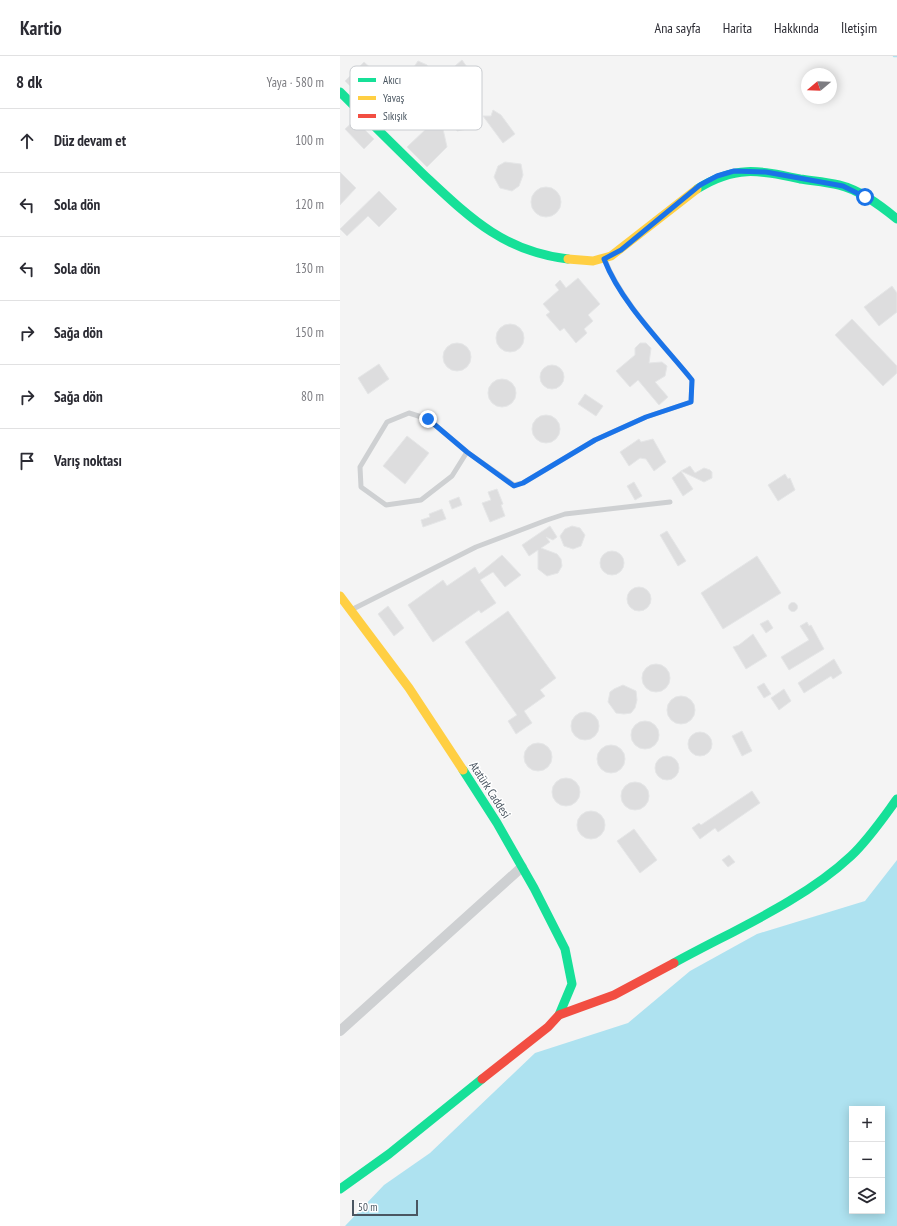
<!DOCTYPE html>
<html lang="tr">
<meta charset="utf-8">
<style>
:root{--surface:#fff;--page:#f7f7f7;--text:#2b2b33;--muted:#7c7c81;--line:#e1e1e2}
body{margin:0;font-family:"PT Sans Narrow",sans-serif;background:var(--page);color:var(--text)}
.controls{position:absolute;right:12px;bottom:12px;display:grid;overflow:hidden;border-radius:0px;box-shadow:0 2px 10px #0003}
.controls button{width:36px;height:36px;display:grid;place-items:center;padding:0;border:0;border-bottom:1px solid var(--line);background:var(--surface);color:var(--text);font:20px sans-serif}
.compass{position:absolute;left:461px;top:12px;width:36px;height:36px;border-radius:50%;background:var(--surface);box-shadow:0 2px 10px #0003;rotate:251deg}
.scale{position:absolute;left:12px;bottom:10px;width:66px;box-sizing:border-box;padding-left:4px;border:2px solid #4a5661;border-top:0;font-size:11px;line-height:14px;white-space:nowrap;color:#4a5661;-webkit-text-stroke:3px #fff;paint-order:stroke}
.stop{position:absolute;width:12px;height:12px;margin:-9px;border:3px solid #1a73e8;border-radius:50%;background:#fff}
.stop.end{background:#1a73e8;border-color:#fff;box-shadow:0 1px 4px #0008}
.list{margin:0;padding:0;list-style:none}
h2{display:flex;justify-content:space-between;align-items:center;height:52px;margin:0;padding:0 16px;font-size:17px}
h2 small{font-size:13px;font-weight:400;color:var(--muted)}
.list li{display:grid;grid-template-columns:26px 1fr auto;gap:12px;align-items:center;box-sizing:border-box;height:64px;padding:0 16px;border-top:1px solid var(--line)}
.list b{display:block;font-size:15px;white-space:nowrap}
.list em{font-size:13px;font-style:normal;color:var(--muted)}
.icon{flex:none;width:22px;height:22px;fill:none;stroke:currentColor;stroke-width:2;stroke-linecap:round;stroke-linejoin:round}
.map{position:relative;flex:none;width:557px;height:1170px;overflow:hidden}
header{display:flex;align-items:center;gap:24px;box-sizing:border-box;height:56px;padding:0 20px;background:var(--surface);border-bottom:1px solid var(--line)}
header strong{font-size:19px}
nav{display:flex;gap:22px;margin-inline-start:auto;font-size:14px}
main{display:flex}
aside{flex:1;background:var(--surface)}
.map>svg:first-child{display:block}
.water{fill:#aee2f0;fill-rule:evenodd}
.lines{fill:none;stroke-linecap:round;stroke-linejoin:round}
.stream{stroke:#aee2f0;stroke-width:2.5}
.building{fill:#ddddde;stroke:#e5e6e7}
.lane{stroke:#ced0d2;stroke-width:5}
.street{stroke:#ced0d2;stroke-width:10}
.fast{stroke:#16e098;stroke-width:9}
.slow{stroke:#ffcf43;stroke-width:9}
.jam{stroke:#f24e42;stroke-width:9}
.route{stroke:#1a73e8;stroke-width:5}
.labels{text-anchor:middle;stroke-width:3;stroke-linejoin:round;paint-order:stroke}
.street-label{font-size:12px;fill:#4a5661;stroke:#fff}
.key{fill:#fff;stroke:#c9ccd0;stroke-width:1}
.key-label{font-size:11px;fill:#4a5661}
</style>
<header>
<strong>Kartio</strong>
<nav><a>Ana sayfa</a><a>Harita</a><a>Hakkında</a><a>İletişim</a></nav>
</header>
<main>
<aside>
<h2>8 dk<small>Yaya · 580 m</small></h2>
<ul class="list">
<li><svg class="icon" aria-label="ahead" viewBox="0 0 24 24"><path d="M12 20V5M6 11l6-6 6 6"/></svg><div><b>Düz devam et</b></div><em>100 m</em></li>
<li><svg class="icon" aria-label="left" viewBox="0 0 24 24"><path d="M17 20v-9H6M10 6l-5 5 5 5"/></svg><div><b>Sola dön</b></div><em>120 m</em></li>
<li><svg class="icon" aria-label="left" viewBox="0 0 24 24"><path d="M17 20v-9H6M10 6l-5 5 5 5"/></svg><div><b>Sola dön</b></div><em>130 m</em></li>
<li><svg class="icon" aria-label="right" viewBox="0 0 24 24"><path d="M7 20v-9h11M14 6l5 5-5 5"/></svg><div><b>Sağa dön</b></div><em>150 m</em></li>
<li><svg class="icon" aria-label="right" viewBox="0 0 24 24"><path d="M7 20v-9h11M14 6l5 5-5 5"/></svg><div><b>Sağa dön</b></div><em>80 m</em></li>
<li><svg class="icon" aria-label="arrive" viewBox="0 0 24 24"><path d="M6 21V4h12l-3 4 3 4H6"/></svg><div><b>Varış noktası</b></div></li>
</ul>
</aside>
<div class="map">
<svg width="557" height="1170" viewBox="0 0 557 1170">
<rect width="100%" height="100%" fill="#f4f4f4"/>
<path class="water" d="M557,804V1170H5L44,1129L90,1097L195,997L288,967L350,915L417,878L525,845ZM512,1053H542V1155H512Z"/>
<g class="lines">
<path class="stream" d="M554,0H557"/>
</g>
<path class="building" d="M122,4L141,31L133,36L115,10Z
M78,5L87,9L92,22L81,24L74,22V11Z
M24,6L35,16L16,36L5,25Z
M97,21L103,24L106,30L104,55L99,54L102,66L101,72L103,73L107,91L87,111L67,91L86,73L85,66L87,56L76,52L73,40L89,36L87,23Z
M153,54L161,59L175,78L163,87L143,60H151Z
M117,56L127,57L132,62V69L127,73L117,75L115,65Z
M15,64L34,83L24,93L5,73Z
M165,106L181,108L183,119L179,130L172,135L160,132L154,121L158,110Z
M0,116L16,132L0,149Z
M191 146a15 15 0 1 1 30 0a15 15 0 1 1-30 0Z
M39,135L57,153L39,171L28,160L7,180L0,173Z
M238,222L260,248L248,259L253,265L244,273L247,277L236,287L224,272L220,275L206,259L210,256L203,248L219,234L215,229L220,224L226,232Z
M552,230L557,237V256L539,270L524,251Z
M512,263L557,310V317L543,330L495,279Z
M156 282a14 14 0 1 1 28 0a14 14 0 1 1-28 0Z
M103 301a14 14 0 1 1 28 0a14 14 0 1 1-28 0Z
M300,287H306L311,292L309,307L322,306L327,310L325,320L315,326L328,341L319,349L298,324L290,331L276,315L295,299V292Z
M39,308L49,323L28,338L18,322Z
M200 321a12 12 0 1 1 24 0a12 12 0 1 1-24 0Z
M148 337a14 14 0 1 1 28 0a14 14 0 1 1-28 0Z
M245,338L263,350L256,360L238,348Z
M192 373a14 14 0 1 1 28 0a14 14 0 1 1-28 0Z
M67,380L89,397L65,428L43,410Z
M299,383L301,386L313,383L326,406L314,415L306,403L300,402L289,410L280,396Z
M350,410L355,417L364,412L370,414L372,416V422L364,426L341,415Z
M341,415L353,433L343,440L332,422Z
M445,418L448,423L450,422L455,434L438,445L428,429Z
M294,426L302,440L295,444L287,430Z
M157,433L163,448L161,449L165,460L150,466L142,447L151,444L148,436Z
M119,441L122,449L112,453L109,445Z
M102,453L106,463L83,471L81,464L90,461L89,458Z
M210,470L217,481L213,484L206,481L210,486L201,492L217,498L221,503L222,510L218,517L207,520L198,513V494L189,500L182,489Z
M232,470L240,472L245,479L241,490L233,493L224,490L220,480L225,473Z
M327,475L346,505L338,510L320,479Z
M260 507a12 12 0 1 1 24 0a12 12 0 1 1-24 0Z
M162,499L181,519L165,531L153,516L140,524L156,547L141,557L139,554L93,586L68,549L103,524L107,530L135,511L139,518Z
M417,500L441,537L383,573L361,537Z
M287 543a12 12 0 1 1 24 0a12 12 0 1 1-24 0Z
M448.5 551a4.5 4.5 0 1 1 9 0a4.5 4.5 0 1 1-9 0Z
M48,550L64,572L54,580L38,558Z
M168,555L216,622L200,634L205,640L184,655L192,667L176,678L168,665L177,659L125,586Z
M428,564L433,572L426,577L420,568Z
M467,566L469,570L471,569L484,593L449,614L441,601L469,584L460,570Z
M413,578L427,600L406,613L393,591L399,589Z
M494,603L502,617L493,623L491,620L464,637L458,627Z
M302 622a14 14 0 1 1 28 0a14 14 0 1 1-28 0Z
M424,627L431,638L424,642L417,631Z
M283,629L296,635L297,644L295,652L291,657L284,658L276,657L268,646L270,636L274,633Z
M444,633L451,645L439,654L431,642Z
M327 654a14 14 0 1 1 28 0a14 14 0 1 1-28 0Z
M231 670a14 14 0 1 1 28 0a14 14 0 1 1-28 0Z
M291 679a14 14 0 1 1 28 0a14 14 0 1 1-28 0Z
M402,675L412,695L402,700L392,680Z
M348 688a12 12 0 1 1 24 0a12 12 0 1 1-24 0Z
M184 701a14 14 0 1 1 28 0a14 14 0 1 1-28 0Z
M257 703a14 14 0 1 1 28 0a14 14 0 1 1-28 0Z
M315 712a12 12 0 1 1 24 0a12 12 0 1 1-24 0Z
M212 736a14 14 0 1 1 28 0a14 14 0 1 1-28 0Z
M281 740a14 14 0 1 1 28 0a14 14 0 1 1-28 0Z
M412,735L420,747L378,776L375,772L360,783L352,772L359,767L361,769Z
M237 769a14 14 0 1 1 28 0a14 14 0 1 1-28 0Z
M294,773L317,804L300,817L277,785Z
M389,799L395,806L388,811L382,804Z"/>
<g class="lines">
<path class="lane" d="M127,396L112,420L81,444L46,449L21,431L20,411L47,366L69,357L88,363L127,396L174,429L183,427L255,384L306,361L351,346L352,324C324,289 281,246 265,204
M11,554L136,491L207,464L225,458L330,446"/>
<path class="street" d="M0,975L182,811"/>
<path class="fast" d="M0,36C28,64 56,92 84,119C130,162 163,195 228,203
M357,133C395,109 418,114 460,123C473,125 486,126 499,129C520,134 540,149 557,163
M123,714L157,767L194,832L225,893L232,928L219,959
M334,907C392,875 463,845 511,800C529,783 543,762 557,743
M0,1133L49,1098L142,1023"/>
<path class="slow" d="M228,203L253,205L271,200L357,133
M0,540L69,632L123,714"/>
<path class="jam" d="M142,1023L208,971L219,959L274,939L334,907"/>
</g>
<g class="lines">
<path class="route" d="M88,363L127,396L174,430L183,427L255,384L306,361L351,346L352,324C322,287 281,247 264,203L281,194L360,129L377,120L394,115L426,116L503,130L525,141"/>
</g>
<g class="labels">
<g class="street-label">
<text transform="translate(150 734) rotate(57)" y="4">Atatürk Caddesi</text>
</g>
</g>
<rect x="10" y="10" width="132" height="64" rx="6" class="key"/>
<rect x="18" y="22" width="18" height="4" fill="#16e098"/>
<rect x="18" y="40" width="18" height="4" fill="#ffcf43"/>
<rect x="18" y="58" width="18" height="4" fill="#f24e42"/>
<g class="key-label">
<text x="43" y="28">Akıcı</text>
<text x="43" y="46">Yavaş</text>
<text x="43" y="64">Sıkışık</text>
</g>
</svg>
<div class="controls">
<button>+</button>
<button>−</button>
<button><svg class="icon" aria-label="layers" viewBox="0 0 24 24"><path d="M12 4l9 5-9 5-9-5zM3 14l9 5 9-5"/></svg></button>
</div>
<svg class="compass" viewBox="-18 -18 36 36"><path d="M0-13l5 13h-10z" fill="#e53935"/><path d="M0 13l5-13h-10z" fill="#7c7c81"/></svg>
<div class="scale">50 m</div>
<div class="stop" style="left:525px;top:141px"></div>
<div class="stop end" style="left:88px;top:363px"></div>
</div>
</main>
